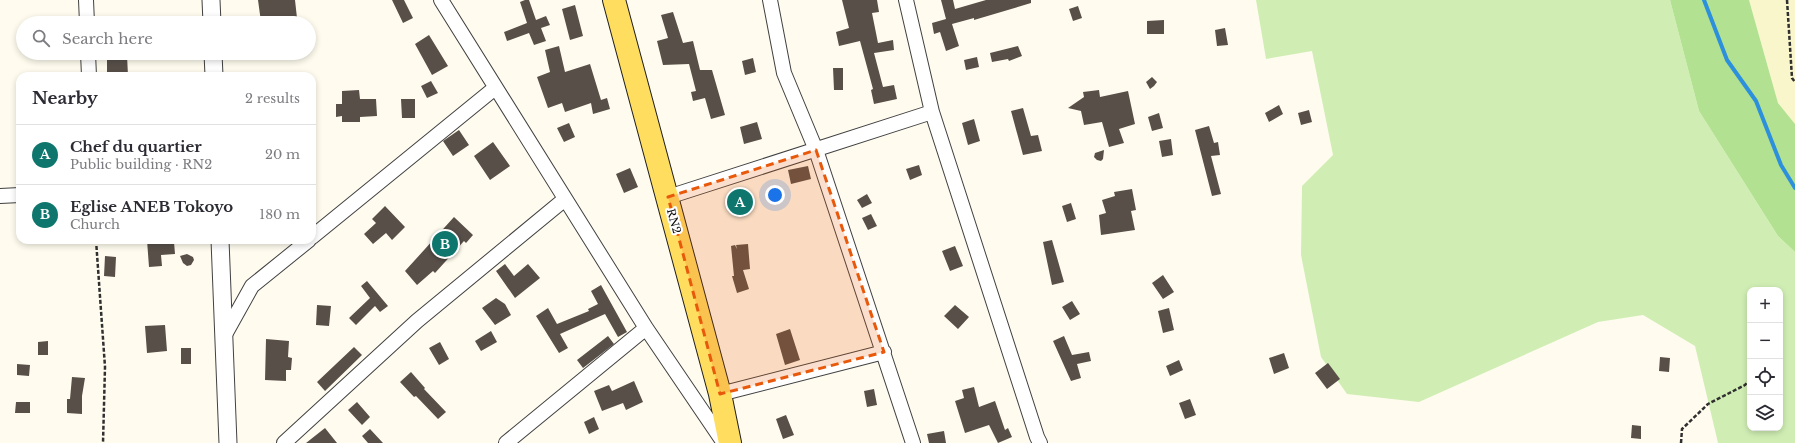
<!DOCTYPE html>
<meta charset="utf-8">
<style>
:root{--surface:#fff;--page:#f2f2f3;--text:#2b2b33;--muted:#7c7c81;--line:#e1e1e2;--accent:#0f766e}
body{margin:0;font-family:"Libre Baskerville",serif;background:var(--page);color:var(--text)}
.controls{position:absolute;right:12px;bottom:12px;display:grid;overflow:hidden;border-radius:8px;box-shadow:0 2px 6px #0003}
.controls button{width:36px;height:36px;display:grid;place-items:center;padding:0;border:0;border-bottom:1px solid var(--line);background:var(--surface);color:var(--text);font:20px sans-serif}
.you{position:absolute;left:775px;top:195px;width:14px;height:14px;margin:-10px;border:3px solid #fff;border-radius:50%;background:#1a73e8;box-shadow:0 0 0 6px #1a73e833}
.badge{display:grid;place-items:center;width:26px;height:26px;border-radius:50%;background:var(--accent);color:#fff;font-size:13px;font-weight:700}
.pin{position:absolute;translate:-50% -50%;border:2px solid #fff;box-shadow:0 1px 4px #0006}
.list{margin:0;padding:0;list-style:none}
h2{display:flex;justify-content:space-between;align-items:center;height:52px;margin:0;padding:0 16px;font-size:17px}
h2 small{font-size:13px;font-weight:400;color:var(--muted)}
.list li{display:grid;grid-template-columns:26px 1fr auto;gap:12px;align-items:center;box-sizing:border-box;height:60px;padding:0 16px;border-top:1px solid var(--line)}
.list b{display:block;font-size:15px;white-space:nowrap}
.list p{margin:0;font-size:13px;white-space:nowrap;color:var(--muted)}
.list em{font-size:13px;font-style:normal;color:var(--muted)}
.icon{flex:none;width:22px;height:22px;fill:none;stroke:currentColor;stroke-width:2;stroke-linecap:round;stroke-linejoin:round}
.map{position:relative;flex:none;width:1795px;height:443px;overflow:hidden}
.search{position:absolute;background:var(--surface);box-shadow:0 2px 6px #0003;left:16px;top:16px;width:300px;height:44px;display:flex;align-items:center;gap:10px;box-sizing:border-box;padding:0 14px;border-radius:22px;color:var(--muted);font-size:15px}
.panel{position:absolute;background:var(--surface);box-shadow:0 2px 6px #0003;left:16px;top:72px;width:300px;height:172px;border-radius:12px}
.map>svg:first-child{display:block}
.farmland{fill:#f9f6cb}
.green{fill:#d0eeb4;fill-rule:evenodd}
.forest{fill:#b2e191}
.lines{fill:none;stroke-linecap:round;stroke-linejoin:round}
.stream{stroke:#2c90dc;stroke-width:4}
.building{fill:#584f49}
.minor-casing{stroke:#414141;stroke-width:16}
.tertiary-casing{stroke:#414141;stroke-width:19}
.primary-casing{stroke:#1f1f1f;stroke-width:24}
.path{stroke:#303030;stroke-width:2.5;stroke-dasharray:4 2;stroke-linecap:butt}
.minor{stroke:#fff;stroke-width:14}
.tertiary{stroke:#fff;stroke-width:17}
.primary{stroke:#ffdd5f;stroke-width:22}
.marked{fill:#e8590c;fill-opacity:0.2;stroke:#e8590c;stroke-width:3;stroke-dasharray:8 5;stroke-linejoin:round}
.labels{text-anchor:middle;stroke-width:4;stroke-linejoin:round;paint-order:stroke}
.street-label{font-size:11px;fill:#0e0e0e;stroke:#fff}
</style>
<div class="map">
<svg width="1795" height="443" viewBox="0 0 1795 443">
<rect width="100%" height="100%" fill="#fffcef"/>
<path class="farmland" d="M1749,0H1795V124L1778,103Z"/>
<path class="green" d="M1256,0H1670L1699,111L1778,236L1795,252V443H1718L1695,346L1643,315L1598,322L1419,402L1347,394L1321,357L1301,255L1302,186L1333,155L1312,51L1266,59ZM1750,290H1780V428H1750Z"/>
<path class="forest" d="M1670,0H1749L1778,103L1795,124V252L1778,236L1699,111Z"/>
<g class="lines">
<path class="stream" d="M1704,0L1727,60L1756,101L1781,165L1795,188"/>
</g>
<path class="building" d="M258,0H295L297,18L261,22Z
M392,0H404L413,18L403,23Z
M525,0H529L536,20L546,16L550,25L541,28L546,41L534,45L529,33L507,41L504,32L527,23L520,2Z
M842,0H877L879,12L872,13L878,43L893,40L894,50L874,53L883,87L894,85L897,99L874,104L871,90L873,89L860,41L839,46L836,32L849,28Z
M941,0H953L955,9L986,0H1031V3L974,20V18L952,24L959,46L946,51L940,32L934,34L932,23L946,19Z
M575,5L583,36L570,40L562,9Z
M1078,6L1082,18L1073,21L1069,9Z
M673,12L683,43L693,41L700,70H712L725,115L711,119L705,98L693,101L691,92L696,91L689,64L663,65L657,41L668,38L661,15Z
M1164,20V34H1147V21Z
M1225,28L1228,45L1217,46L1215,30Z
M429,35L448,66L432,75L415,44Z
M559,46L565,72L590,64L601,100L607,98L610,109L593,114L591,103L565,112L562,103L548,108L537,77L550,72L545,50Z
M1018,46L1022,56L1009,61L1008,59L992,62L990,53Z
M127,55L128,76H112V73L107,74V59H112V56Z
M977,57L979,67L966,70L964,60Z
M753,58L756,72L745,75L742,61Z
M833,68H843V90H834Z
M1152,77L1157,82L1154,86L1150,89L1146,82Z
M431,81L438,93L427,98L421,86Z
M359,90L360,99H376L377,116L360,117V122H342V116L336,117V104H342V91Z
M1099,90L1100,97L1128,91L1135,124L1119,129L1124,143L1109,147L1102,122L1084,125L1081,111L1068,108L1084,97L1083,92Z
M401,99H415V118H402Z
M1279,105L1283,114L1269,122L1265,113Z
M1023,108L1031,136L1038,135L1042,151L1023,155L1011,111Z
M1309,110L1312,122L1301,125L1298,113Z
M1159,113L1163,128L1152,131L1148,117Z
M974,119L980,141L968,145L962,123Z
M757,122L762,139L744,144L740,127Z
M569,123L575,137L564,142L557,128Z
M1209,126L1214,143L1218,142L1220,155L1211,156L1221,194L1212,196L1195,130Z
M459,130L469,145L453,156L443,141Z
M1171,139L1173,155L1162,157L1159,141Z
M493,142L510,166L490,180L474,156Z
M1104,150L1103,159L1101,161L1097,160L1094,157L1095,153Z
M919,165L922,175L910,180L906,169Z
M808,166L811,179L791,184L788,170Z
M630,168L638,187L624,193L616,174Z
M1132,189L1136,210L1131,211L1135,230L1101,235L1099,215L1106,213L1102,200L1115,196L1114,192Z
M750,194L753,205L730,211L727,200Z
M867,194L872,203L862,208L857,200Z
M1071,203L1076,219L1067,222L1062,206Z
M385,206L405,227L392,240L386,233L373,244L364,234L376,223L372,219Z
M871,214L877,226L868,230L862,218Z
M454,217L473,235L466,243L464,241L435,273L433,271L417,285L405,271Z
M147,240H160L161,244L174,242L175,254L161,255L162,266L149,267Z
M1052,240L1064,282L1052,285L1043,242Z
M748,244L750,269L743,270L749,289L737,293L732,276H734L731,246L735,245L737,249L736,245Z
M955,246L963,266L950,271L942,251Z
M187,254L193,257L194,260L191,265L187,266L183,263L180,256Z
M105,256L116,257L115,277L104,276Z
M505,264L514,276L528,264L540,278L515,298L496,271Z
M1163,275L1174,292L1163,299L1152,283Z
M367,281L388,306L380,312L375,306L356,325L349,318L370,298L361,286Z
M601,285L627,332L618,337L605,314L560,334L568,348L559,353L536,316L548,308L557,324L589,311L588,309L598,304L591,291Z
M496,298L505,304L511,315L495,325L482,308Z
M1072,301L1080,314L1070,320L1062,307Z
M317,305L331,306L329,326L316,325Z
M955,305L969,317L958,329L944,316Z
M1169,308L1174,330L1163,333L1158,311Z
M165,325L167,351L147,353L145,326Z
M790,329L800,360L785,365L776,334Z
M491,331L497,342L481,351L475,341Z
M608,336L614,344L583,368L577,360Z
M1064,336L1072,355L1089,352L1091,361L1077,364L1081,378L1071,381L1053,341Z
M266,339L289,341L288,357L292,358L291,370H286V381L265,380Z
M48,341V355H38V342Z
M440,342L449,359L439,365L429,348Z
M354,347L362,355L325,391L317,382Z
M181,348H191V364H181Z
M1284,353L1289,368L1274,374L1269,358Z
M1660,357L1670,358L1669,372L1659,371Z
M1179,360L1183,370L1170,376L1166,366Z
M1328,363L1340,379L1327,389L1315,373Z
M17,364L30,365L29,376L17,375Z
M411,372L425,388L424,389L446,412L438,419L416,396L414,397L400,382Z
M72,377L85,378L82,396V414L67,413V399H70Z
M634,381L643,402L626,410L623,403L602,411L594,391L609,385L612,391Z
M974,387L979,407L995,401L1005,430L1008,428L1012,437L998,443L989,425L965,433L955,401L964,398L962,390Z
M874,389L877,405L867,407L864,391Z
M1190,399L1196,415L1185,419L1179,403Z
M16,402H30V413H15Z
M357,402L370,417L362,425L348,410Z
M786,415L794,435L783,439L776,419Z
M594,417L599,429L589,434L584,422Z
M1632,425L1641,426V439L1631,438Z
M325,428L337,443H306Z
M370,429L383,443H368L362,436Z
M944,431L946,443H929L927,434Z"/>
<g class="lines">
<g class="minor-casing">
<path id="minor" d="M86,0L87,23
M441,0L646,328L724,443
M770,0L784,73L816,150L913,443
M906,0L932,112L1037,437L1040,443
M88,53L89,76
M0,196L20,195
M668,197L932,112
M312,237L495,88
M223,338L252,286L309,240
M720,394L884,352
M284,443L417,321L565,199
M506,443L646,328"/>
</g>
<g class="tertiary-casing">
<path id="tertiary" d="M211,0L212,23
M213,53L214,76
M220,240L228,443"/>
</g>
<g class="primary-casing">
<path id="primary" d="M614,0L720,394L730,443"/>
</g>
<path class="path" d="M1787,0L1792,78L1795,82
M96,240L105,367L103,443
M1681,443L1682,429L1708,404L1745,385L1750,379"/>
<use href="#minor" class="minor"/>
<use href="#tertiary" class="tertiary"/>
<use href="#primary" class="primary"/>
</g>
<path class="marked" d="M816,150L884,352L720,394L668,197Z"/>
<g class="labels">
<g class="street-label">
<text transform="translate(674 221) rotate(75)" y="4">RN2</text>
</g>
</g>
</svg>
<div class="controls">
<button>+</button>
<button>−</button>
<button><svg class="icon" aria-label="locate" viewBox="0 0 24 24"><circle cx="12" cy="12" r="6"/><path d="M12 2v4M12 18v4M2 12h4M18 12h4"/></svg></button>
<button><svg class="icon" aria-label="layers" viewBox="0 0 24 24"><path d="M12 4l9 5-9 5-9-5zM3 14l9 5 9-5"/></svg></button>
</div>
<div class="you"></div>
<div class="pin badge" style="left:740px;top:202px">A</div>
<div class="pin badge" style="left:445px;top:244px">B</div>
<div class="search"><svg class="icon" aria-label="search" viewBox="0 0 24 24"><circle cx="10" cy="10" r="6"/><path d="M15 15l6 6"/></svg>Search here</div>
<section class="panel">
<h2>Nearby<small>2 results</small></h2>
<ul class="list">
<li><span class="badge">A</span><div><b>Chef du quartier</b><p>Public building · RN2</p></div><em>20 m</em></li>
<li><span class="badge">B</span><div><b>Eglise ANEB Tokoyo</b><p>Church</p></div><em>180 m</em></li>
</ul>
</section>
</div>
